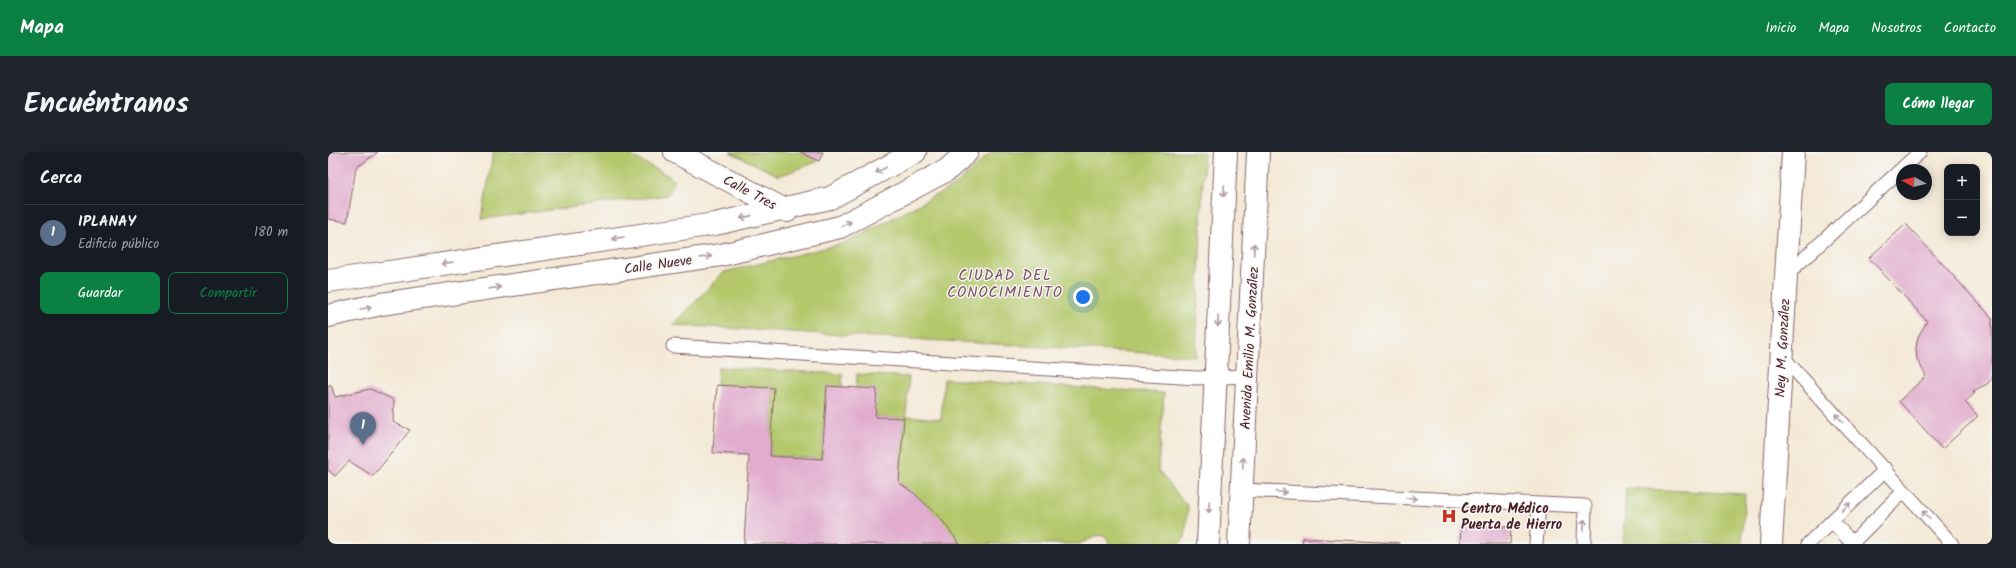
<!DOCTYPE html>
<html lang="es">
<meta charset="utf-8">
<style>
:root{--surface:#171b24;--page:#20242c;--text:#f1f3f6;--muted:#9ea1a6;--line:#363941;--accent:#0b8043}
body{margin:0;font-family:Kalam,sans-serif;background:var(--page);color:var(--text)}
.controls{position:absolute;right:12px;top:12px;display:grid;overflow:hidden;border-radius:8px;box-shadow:0 2px 10px #0003}
.controls button{width:36px;height:36px;display:grid;place-items:center;padding:0;border:0;border-bottom:1px solid var(--line);background:var(--surface);color:var(--text);font:20px sans-serif}
.compass{position:absolute;left:1568px;top:12px;width:36px;height:36px;border-radius:50%;background:var(--surface);box-shadow:0 2px 10px #0003;rotate:278deg}
.you{position:absolute;left:755px;top:145px;width:14px;height:14px;margin:-10px;border:3px solid #fff;border-radius:50%;background:#1a73e8;box-shadow:0 0 0 6px #1a73e833}
.badge{display:grid;place-items:center;width:26px;height:26px;border-radius:50%;background:var(--accent);color:#fff;font-size:13px;font-weight:700}
.pin{position:absolute;translate:-50% -33px;filter:drop-shadow(0 1px 2px #0008)}
.pin::after{content:'';position:absolute;top:21px;width:14px;height:12px;background:inherit;clip-path:polygon(0 0,100% 0,50% 100%)}
.list{margin:0;padding:0;list-style:none}
h2{display:flex;justify-content:space-between;align-items:center;height:52px;margin:0;padding:0 16px;font-size:17px}
h2 small{font-size:13px;font-weight:400;color:var(--muted)}
.list li{display:grid;grid-template-columns:26px 1fr auto;gap:12px;align-items:center;box-sizing:border-box;height:56px;padding:0 16px;border-top:1px solid var(--line)}
.list b{display:block;font-size:15px;white-space:nowrap}
.list p{margin:0;font-size:13px;white-space:nowrap;color:var(--muted)}
.list em{font-size:13px;font-style:normal;color:var(--muted)}
.actions{display:flex;gap:8px;padding:12px 16px}
.actions a{flex:1;padding:9px 0;border:1px solid var(--accent);border-radius:8px;text-align:center;font-size:14px;color:var(--accent)}
.actions .main{background:var(--accent);color:#fff}
.map{position:relative;flex:none;width:1664px;height:392px;overflow:hidden;border-radius:8px}
header{display:flex;align-items:center;gap:24px;box-sizing:border-box;height:56px;padding:0 20px;background:var(--accent);color:#fff}
header strong{font-size:19px}
nav{display:flex;gap:22px;margin-inline-start:auto;font-size:14px}
.intro{display:flex;align-items:center;justify-content:space-between;box-sizing:border-box;height:96px;padding:0 24px}
h1{margin:0;font-size:28px}
.button{padding:10px 18px;border-radius:8px;background:var(--accent);color:#fff;font-size:14px;font-weight:700}
main{display:flex;gap:24px;padding:0 24px}
aside{flex:1;background:var(--surface);border-radius:8px;box-shadow:0 2px 10px #0003}
.map>svg:first-child{display:block}
.green{fill:#b4c76a;stroke:#7f734a}
.building{fill:#e1acce}
.lines{fill:none;stroke-linecap:round;stroke-linejoin:round}
.service-casing{stroke:#866667;stroke-width:15}
.minor-casing{stroke:#866667;stroke-width:24}
.secondary-casing{stroke:#866667;stroke-width:24}
.service{stroke:#fff;stroke-width:13}
.minor{stroke:#fff;stroke-width:22}
.secondary{stroke:#fff;stroke-width:22}
.oneway{stroke:#ae9aa0}
.labels{text-anchor:middle;stroke-width:3;stroke-linejoin:round;paint-order:stroke}
.street-label{font-size:14px;fill:#4a1f2b;stroke:#f6f6f2}
.poi-label{font-size:14px;font-weight:bold;fill:#4a1f2b;stroke:#f6f6f2;text-anchor:start}
.neighbourhood-label{font-size:15px;letter-spacing:1px;fill:#7f5064;stroke:#f6f6f2}
</style>
<header>
<strong>Mapa</strong>
<nav><a>Inicio</a><a>Mapa</a><a>Nosotros</a><a>Contacto</a></nav>
</header>
<div class="intro"><h1>Encuéntranos</h1><a class="button">Cómo llegar</a></div>
<main>
<aside>
<h2>Cerca<small></small></h2>
<ul class="list">
<li><span class="badge" style="background:#5c6f8a">1</span><div><b>IPLANAY</b><p>Edificio público</p></div><em>180 m</em></li>
</ul>
<div class="actions"><a class="main">Guardar</a><a>Compartir</a></div>
</aside>
<div class="map">
<svg width="1664" height="392" viewBox="0 0 1664 392">
<rect width="100%" height="100%" fill="#f6f6f2"/>
<filter id="ink" filterUnits="userSpaceOnUse"><feTurbulence type="fractalNoise" baseFrequency=".025" numOctaves="2"/><feDisplacementMap in="SourceGraphic" scale="8" xChannelSelector="R" yChannelSelector="G"/><feConvolveMatrix kernelMatrix="1 2 1 2 8 2 1 2 1" color-interpolation-filters="sRGB"/></filter>
<filter id="wash" filterUnits="userSpaceOnUse"><feTurbulence type="fractalNoise" baseFrequency=".012" numOctaves="4" result="noise"/><feDisplacementMap in="SourceGraphic" scale="16" xChannelSelector="R" yChannelSelector="G"/><feGaussianBlur stdDeviation="0.9" result="paint"/><feColorMatrix in="noise" values="0 0 0 0 0 0 0 0 0 0 0 0 0 0 0 0 0 1.4 0 .05"/><feComposite in="paint" operator="in"/></filter>
<g filter="url(#wash)">
<rect width="100%" height="100%" fill="#f4e9d6"/>
<path class="green" d="M165,0H296L341,24L345,28C345,35 344,39 339,43L154,67Z
M402,0H472L491,9L451,24Z
M663,0H876L868,204L345,173L396,120L518,91L629,32Z
M390,215L515,222L514,235L499,234L494,307L442,304L446,236L389,233Z
M529,222L581,225L578,264L613,267L616,227L836,241L830,318L860,355L857,386L851,392H781L778,385L771,383L751,392H632C614,368 596,348 571,331L576,266L547,265L528,236Z
M1298,336L1417,342L1414,392H1295Z"/>
<g id="blocks">
<path class="building" d="M0,0H50L28,16L19,70L0,67Z
M472,0H495L491,9Z
M1578,72L1664,166V227L1659,232L1645,239L1647,241L1637,250L1650,264L1614,297L1571,249L1598,224L1589,207L1588,196L1590,185L1599,169L1541,106Z
M0,233H3L7,245L42,237L66,248L65,270L82,278L45,324L21,309L7,324L0,318Z
M389,233L446,236L442,304L494,307L499,234L549,237L547,265L576,266L571,331L586,341L613,367L632,392H416L421,303L385,301Z
M1133,373L1183,375L1182,392H1132Z
M975,386L1071,391V392H974Z"/>
</g>
</g>
<g filter="url(#ink)">
<use href="#blocks" fill-opacity="0" stroke="#866667" stroke-width="1"/>
<g class="lines">
<g class="service-casing">
<path id="service" d="M1458,123L1592,0
M345,194L869,226L919,224
M1454,204L1624,392
M914,338L1257,354L1256,392
M1504,369L1525,392
M1208,392L1211,352
M1480,392L1558,317
M1523,392L1576,339"/>
</g>
<g class="minor-casing">
<path id="minor" d="M347,0L459,59
M0,129L387,72L502,46L587,0
M0,164L53,152L393,103L512,75L619,18L639,0
M1443,392L1465,0"/>
</g>
<g class="secondary-casing">
<path id="secondary" d="M880,392L898,0
M911,392L930,0"/>
</g>
<use href="#service" class="service"/>
<use href="#minor" class="minor"/>
<use href="#secondary" class="secondary"/>
</g>
<defs><path id="oneway-shaft" d="M-6 0H5M1.5-3L5.5 0L1.5 3" fill="none" stroke-width="1.6" stroke-linecap="round" stroke-linejoin="round"/></defs>
<g class="oneway">
<use href="#oneway-shaft" transform="translate(553 18) rotate(152)"/>
<use href="#oneway-shaft" transform="translate(896 39) rotate(93)"/>
<use href="#oneway-shaft" transform="translate(418 65) rotate(167)"/>
<use href="#oneway-shaft" transform="translate(518 72) rotate(-28)"/>
<use href="#oneway-shaft" transform="translate(290 86) rotate(172)"/>
<use href="#oneway-shaft" transform="translate(926 97) rotate(-87)"/>
<use href="#oneway-shaft" transform="translate(378 105) rotate(-8)"/>
<use href="#oneway-shaft" transform="translate(119 111) rotate(172)"/>
<use href="#oneway-shaft" transform="translate(167 136) rotate(-8)"/>
<use href="#oneway-shaft" transform="translate(38 156) rotate(-12)"/>
<use href="#oneway-shaft" transform="translate(890 169) rotate(93)"/>
<use href="#oneway-shaft" transform="translate(1511 266) rotate(-132)"/>
<use href="#oneway-shaft" transform="translate(915 311) rotate(-87)"/>
<use href="#oneway-shaft" transform="translate(953 340) rotate(3)"/>
<use href="#oneway-shaft" transform="translate(1083 346) rotate(3)"/>
<use href="#oneway-shaft" transform="translate(881 355) rotate(93)"/>
<use href="#oneway-shaft" transform="translate(1518 355) rotate(-44)"/>
<use href="#oneway-shaft" transform="translate(1598 363) rotate(-132)"/>
<use href="#oneway-shaft" transform="translate(1256 373) rotate(-87)"/>
</g>
</g>
<defs>
<g id="hospital-bare" transform="scale(1.2)"><path d="M-5-5h3v3.5h4V-5h3V5h-3V1.5h-4V5h-3Z" fill="#c8321e" stroke="#f6f6f2" stroke-width="2.5" paint-order="stroke"/></g>
</defs>
<g fill-rule="evenodd">
<use href="#hospital-bare" x="1121" y="364"/>
</g>
<g class="labels">
<g class="street-label">
<text transform="translate(422 40) rotate(28)" y="5">Calle Tres</text>
<text transform="translate(330 112) rotate(-8)" y="5">Calle Nueve</text>
<text transform="translate(921 196) rotate(-87)" y="5">Avenida Emilio M. González</text>
<text transform="translate(1454 196) rotate(-87)" y="5">Ney M. González</text>
</g>
<g class="poi-label">
<text x="1133" y="361">Centro Médico<tspan x="1133" dy="16">Puerta de Hierro</tspan></text>
</g>
<g class="neighbourhood-label">
<text x="677" y="128">CIUDAD DEL<tspan x="677" dy="17">CONOCIMIENTO</tspan></text>
</g>
</g>
</svg>
<div class="controls">
<button>+</button>
<button>−</button>
</div>
<svg class="compass" viewBox="-18 -18 36 36"><path d="M0-13l5 13h-10z" fill="#e53935"/><path d="M0 13l5-13h-10z" fill="#9ea1a6"/></svg>
<div class="you"></div>
<div class="pin badge" style="left:35px;top:293px;background:#5c6f8a">1</div>
</div>
</main>
